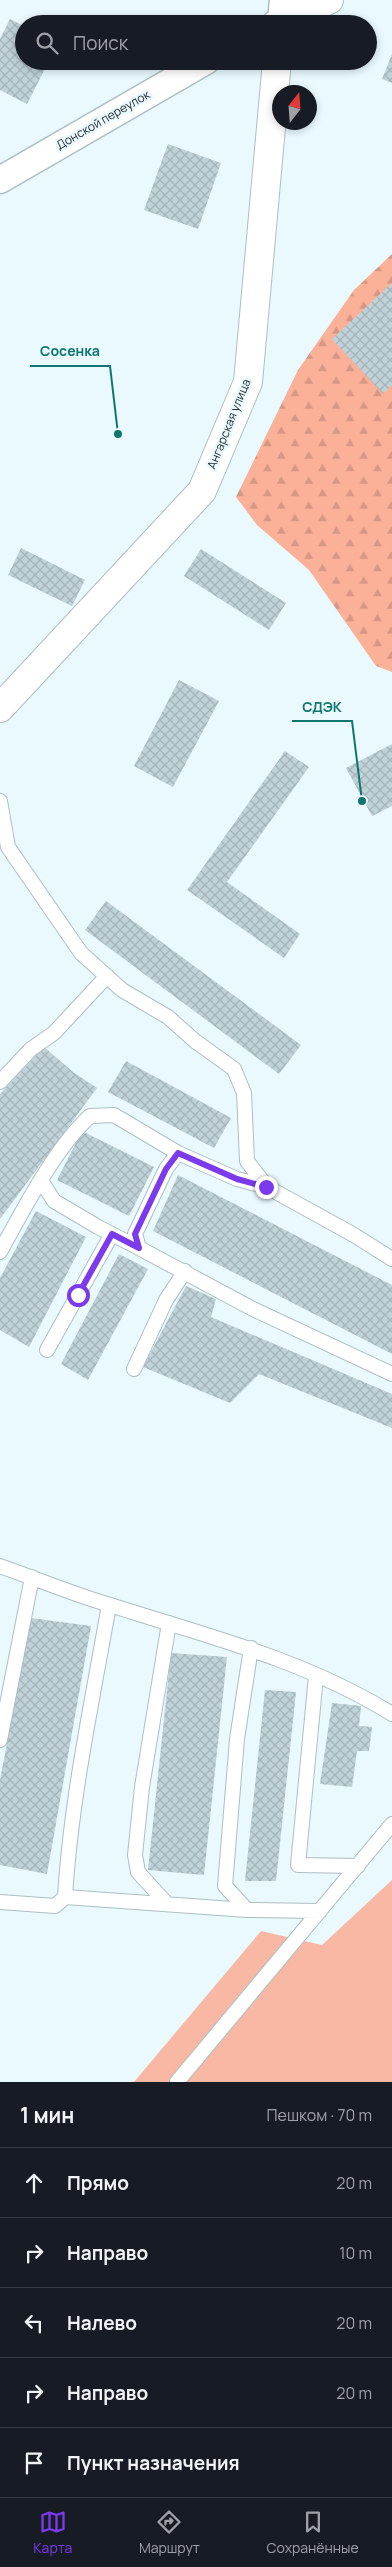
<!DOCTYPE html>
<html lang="ru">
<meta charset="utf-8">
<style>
:root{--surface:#171b24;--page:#20242c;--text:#f1f3f6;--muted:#9ea1a6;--line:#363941;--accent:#7c3aed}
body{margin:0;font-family:Manrope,sans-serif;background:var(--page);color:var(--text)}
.compass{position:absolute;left:272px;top:85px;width:45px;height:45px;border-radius:50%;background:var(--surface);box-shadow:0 2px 8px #0003;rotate:17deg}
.stop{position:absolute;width:15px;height:15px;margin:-11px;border:4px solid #7c3aed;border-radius:50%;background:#fff}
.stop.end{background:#7c3aed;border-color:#fff;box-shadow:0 1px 5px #0008}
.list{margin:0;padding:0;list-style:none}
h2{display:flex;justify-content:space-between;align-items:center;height:65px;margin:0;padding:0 20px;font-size:21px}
h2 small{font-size:16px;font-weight:400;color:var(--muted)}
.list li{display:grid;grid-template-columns:32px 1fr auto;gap:15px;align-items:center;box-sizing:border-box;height:70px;padding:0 20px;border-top:1px solid var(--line)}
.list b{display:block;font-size:19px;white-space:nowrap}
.list em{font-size:16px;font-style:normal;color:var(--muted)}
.icon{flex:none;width:28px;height:28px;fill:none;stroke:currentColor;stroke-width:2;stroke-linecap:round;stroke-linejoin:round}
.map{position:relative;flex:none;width:392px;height:2082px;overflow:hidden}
.search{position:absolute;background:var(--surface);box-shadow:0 2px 8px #0003;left:15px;right:15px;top:15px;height:55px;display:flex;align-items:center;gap:12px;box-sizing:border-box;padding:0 18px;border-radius:28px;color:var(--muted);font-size:19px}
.sheet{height:415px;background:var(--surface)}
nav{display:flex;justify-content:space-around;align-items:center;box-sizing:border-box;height:70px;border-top:1px solid var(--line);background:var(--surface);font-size:14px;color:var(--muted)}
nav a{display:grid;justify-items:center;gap:2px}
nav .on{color:var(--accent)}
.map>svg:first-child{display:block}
.grass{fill:#f8b8a4}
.forest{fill:url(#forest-firs)}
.building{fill:url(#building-cross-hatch)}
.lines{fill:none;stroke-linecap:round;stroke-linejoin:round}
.lane-casing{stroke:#acbfc4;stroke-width:16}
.street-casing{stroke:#acbfc4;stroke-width:29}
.secondary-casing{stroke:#acbfc4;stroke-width:30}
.lane{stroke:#fff;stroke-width:14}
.street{stroke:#fff;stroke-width:26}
.secondary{stroke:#fff;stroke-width:28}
.route{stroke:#7c3aed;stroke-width:6}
.labels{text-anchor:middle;stroke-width:5;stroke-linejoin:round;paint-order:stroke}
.street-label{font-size:12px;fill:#242b2d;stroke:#e9f9fe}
.leader{fill:none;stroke:#0f766e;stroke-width:2}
.callout-dot{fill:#0f766e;stroke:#e9f9fe;stroke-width:2}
.callout-label{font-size:14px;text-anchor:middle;font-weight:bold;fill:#0f766e;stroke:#e9f9fe;stroke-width:5;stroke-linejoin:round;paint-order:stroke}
</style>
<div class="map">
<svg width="392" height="2082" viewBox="0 0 392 2082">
<defs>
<pattern id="forest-firs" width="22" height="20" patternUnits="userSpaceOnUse" patternTransform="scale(1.25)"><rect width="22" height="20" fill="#fbb098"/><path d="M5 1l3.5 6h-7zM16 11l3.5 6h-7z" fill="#d79883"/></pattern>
<pattern id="building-cross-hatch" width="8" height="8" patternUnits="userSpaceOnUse" patternTransform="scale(1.25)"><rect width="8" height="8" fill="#bfd2d8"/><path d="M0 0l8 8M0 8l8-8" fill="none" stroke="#a4b4ba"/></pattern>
</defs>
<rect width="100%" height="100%" fill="#e9f9fe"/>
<path class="grass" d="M392,1880V2082H134L261,1931L322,1945Z"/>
<path class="forest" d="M392,254V672L376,666L309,570L257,525L236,497L298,370L354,290Z"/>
<path class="building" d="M10,19L24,26V61H49L27,104L0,90V39Z
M392,54V83L382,79Z
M168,144L221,163L198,229L144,210Z
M392,283V385L383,394L332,339Z
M21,548L85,580L72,606L8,575Z
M201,549L286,603L269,630L184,576Z
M179,680L219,701L173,787L134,766Z
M392,744V806L372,816L346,768Z
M285,751L309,767L227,882L300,934L284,958L187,890Z
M106,901L301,1045L279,1074L85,930Z
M44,1047L73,1072L97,1088L0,1219V1094Z
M126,1061L231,1118L214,1148L108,1092Z
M82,1131L154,1167L129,1216L57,1180Z
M178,1175L392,1285V1354L153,1231Z
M36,1211L86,1237L29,1347L0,1330V1278Z
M119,1254L148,1269L88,1380L61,1364Z
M186,1286L216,1299L211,1317L392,1394V1428L259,1374L230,1403L143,1367Z
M31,1618L91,1626L47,1874L0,1865V1780Z
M171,1653L227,1657L204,1875L148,1870Z
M265,1690L296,1692L276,1881H245Z
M332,1703L361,1706L359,1726L372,1727L369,1751H357L352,1787L320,1784Z"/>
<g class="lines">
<g class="lane-casing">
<path id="lane" d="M0,801L8,847L81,953L122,990L168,1017L195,1041L234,1069L244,1093L247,1161L267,1187L354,1235L392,1259
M0,1082L31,1049L54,1033L107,976
M42,1182L54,1201L98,1227L139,1248
M267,1187L237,1179L178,1153L166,1169L135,1234L139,1248L253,1309L392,1374
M0,1252C23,1210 55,1148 90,1116L114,1115L178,1153
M47,1350L112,1234
M134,1369L166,1300L185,1271
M0,1566C37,1579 73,1594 110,1605C207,1636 305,1660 392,1714
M316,1676L298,1865L358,1866
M0,1740L32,1577
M65,1897C71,1799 92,1702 109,1605
M0,1902L55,1906L65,1897L247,1910L320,1911
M167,1904L138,1872L135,1855L142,1787L169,1623
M247,1910L225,1886L237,1739L251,1648
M177,2082L392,1824"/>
</g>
<g class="street-casing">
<path id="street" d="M275,24L281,21L283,0
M0,180L206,61"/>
</g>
<g class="secondary-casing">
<path id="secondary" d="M280,24L281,21L329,0
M0,708L202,491L248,382L277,61"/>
</g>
<use href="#lane" class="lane"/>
<use href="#street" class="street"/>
<use href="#secondary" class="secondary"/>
</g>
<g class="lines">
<path class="route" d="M78,1295L112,1234L139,1248L135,1234L166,1169L178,1153L237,1179L266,1187"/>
</g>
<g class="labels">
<g class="street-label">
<text transform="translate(103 120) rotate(-30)" y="4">Донской переулок</text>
<text transform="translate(229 424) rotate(-68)" y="4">Ангарская улица</text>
</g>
</g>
<path class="leader" d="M118 434L110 366H30M362 801L352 721H292"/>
<g class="callout-dot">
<circle cx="118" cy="434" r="5"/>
<circle cx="362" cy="801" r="5"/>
</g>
<g class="callout-label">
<text x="70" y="356">Сосенка</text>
<text x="322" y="712">СДЭК</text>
</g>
</svg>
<svg class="compass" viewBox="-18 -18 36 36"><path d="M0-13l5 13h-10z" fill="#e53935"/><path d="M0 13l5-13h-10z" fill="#9ea1a6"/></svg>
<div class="stop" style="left:78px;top:1295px"></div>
<div class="stop end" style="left:266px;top:1187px"></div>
<div class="search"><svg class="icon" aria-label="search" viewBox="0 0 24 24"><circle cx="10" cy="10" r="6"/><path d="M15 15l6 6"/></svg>Поиск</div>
</div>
<section class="sheet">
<h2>1 мин<small>Пешком · 70 m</small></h2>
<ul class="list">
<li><svg class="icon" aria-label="ahead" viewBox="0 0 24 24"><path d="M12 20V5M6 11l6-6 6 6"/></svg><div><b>Прямо</b></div><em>20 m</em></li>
<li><svg class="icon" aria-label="right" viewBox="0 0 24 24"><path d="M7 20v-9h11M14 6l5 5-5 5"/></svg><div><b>Направо</b></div><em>10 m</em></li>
<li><svg class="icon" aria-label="left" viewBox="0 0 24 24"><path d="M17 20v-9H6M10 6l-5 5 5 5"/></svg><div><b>Налево</b></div><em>20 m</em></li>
<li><svg class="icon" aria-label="right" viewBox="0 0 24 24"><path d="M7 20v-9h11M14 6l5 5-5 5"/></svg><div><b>Направо</b></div><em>20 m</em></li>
<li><svg class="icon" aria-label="arrive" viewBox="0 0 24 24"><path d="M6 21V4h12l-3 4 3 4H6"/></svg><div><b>Пункт назначения</b></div></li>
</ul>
</section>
<nav>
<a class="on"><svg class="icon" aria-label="map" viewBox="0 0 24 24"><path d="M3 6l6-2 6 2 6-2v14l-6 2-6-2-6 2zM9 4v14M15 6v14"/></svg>Карта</a>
<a><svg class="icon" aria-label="directions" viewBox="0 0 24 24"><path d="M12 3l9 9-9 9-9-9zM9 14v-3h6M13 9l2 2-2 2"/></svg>Маршрут</a>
<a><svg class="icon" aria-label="saved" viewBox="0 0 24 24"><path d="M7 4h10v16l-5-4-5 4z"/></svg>Сохранённые</a>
</nav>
